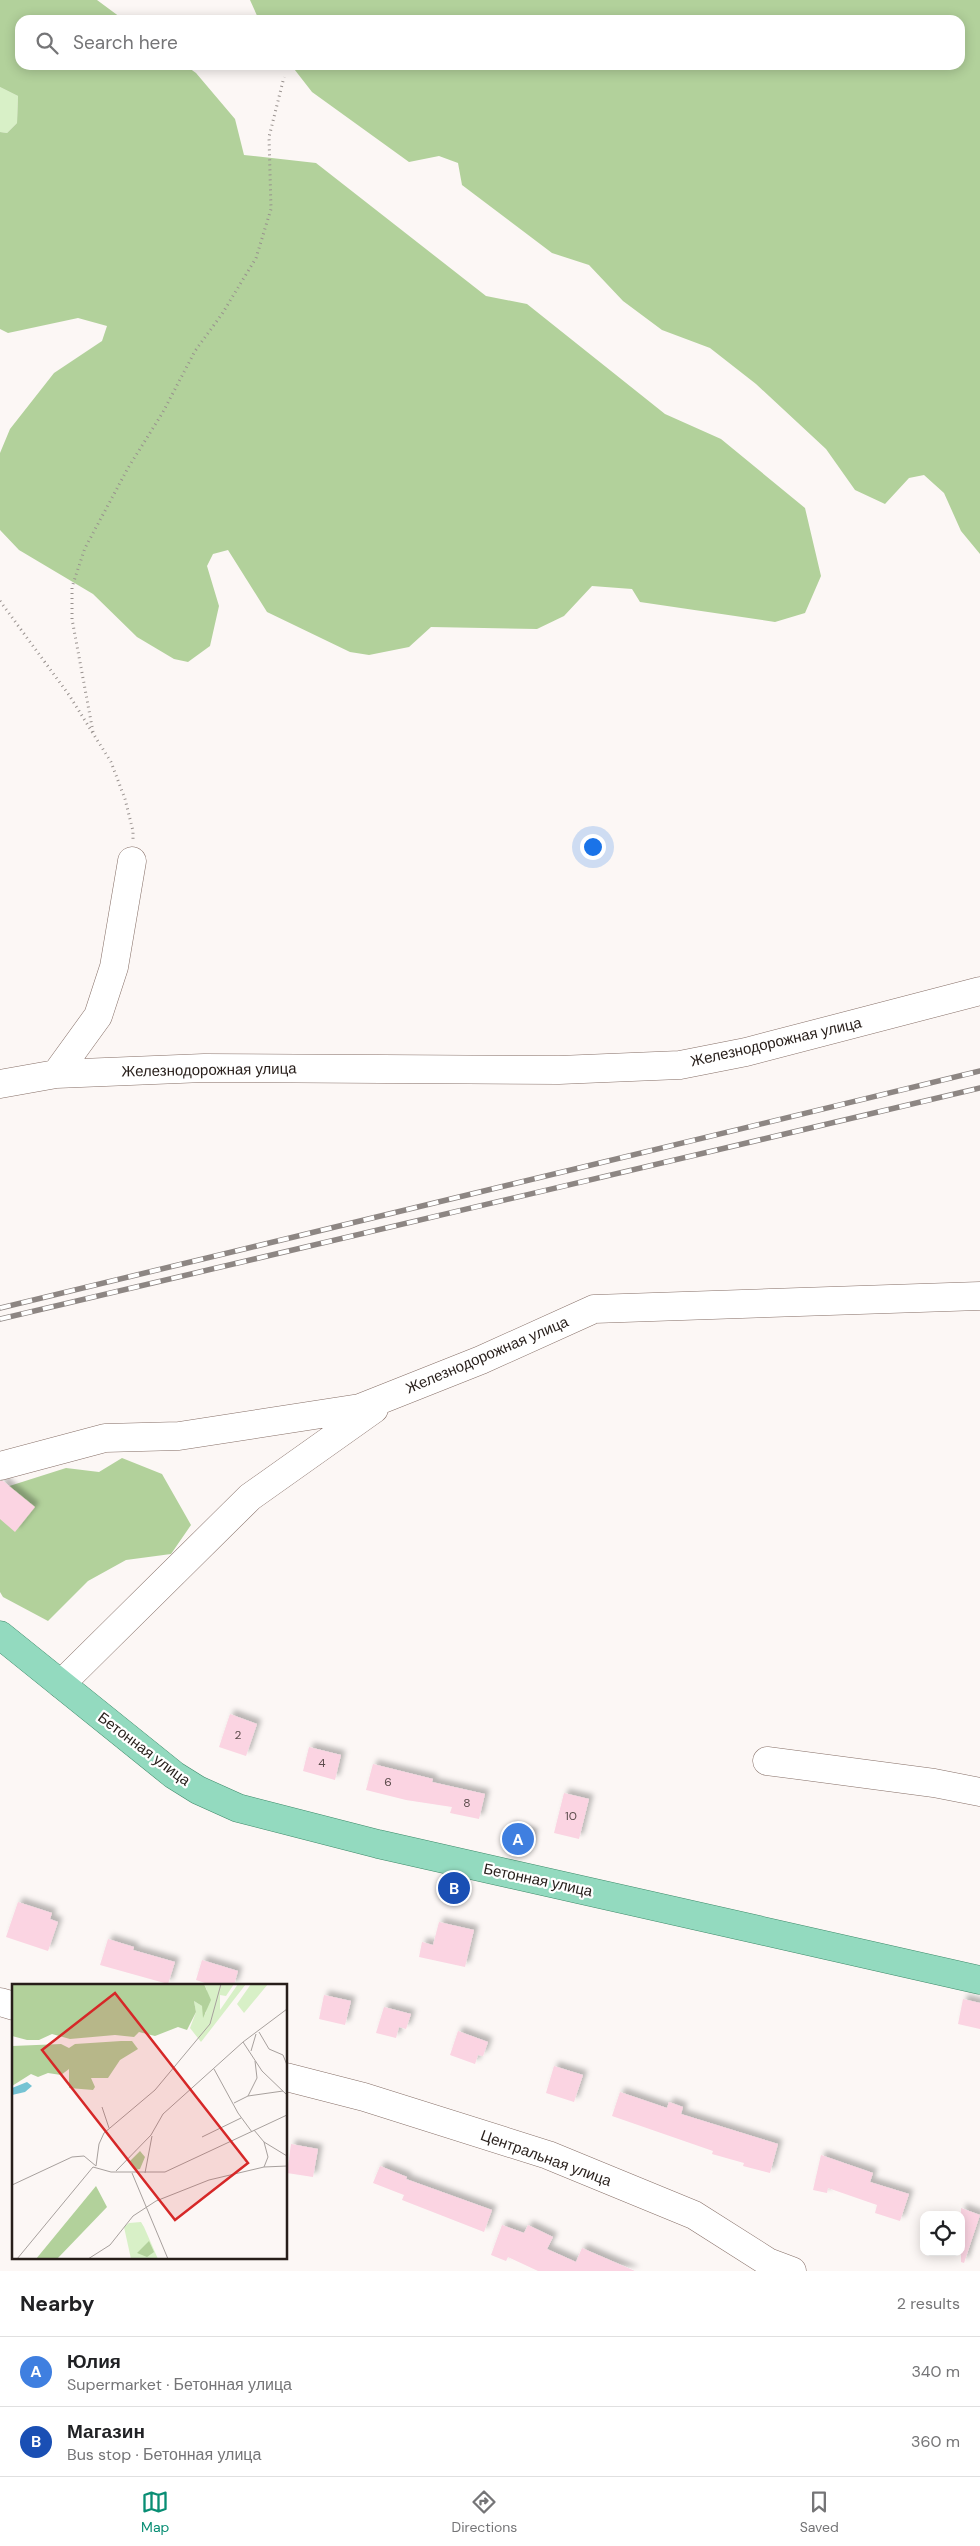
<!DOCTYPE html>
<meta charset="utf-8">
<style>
:root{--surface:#fff;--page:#f2f2f2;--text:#202124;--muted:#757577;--line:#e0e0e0;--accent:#098e74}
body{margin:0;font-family:"DM Sans",sans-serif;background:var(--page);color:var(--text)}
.controls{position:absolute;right:15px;bottom:15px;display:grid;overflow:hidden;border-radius:10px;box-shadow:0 2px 12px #0003}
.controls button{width:45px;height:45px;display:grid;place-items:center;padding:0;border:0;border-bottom:1px solid var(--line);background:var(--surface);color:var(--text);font:25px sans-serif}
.you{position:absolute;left:592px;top:846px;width:18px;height:18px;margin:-12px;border:4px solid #fff;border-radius:50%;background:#1a73e8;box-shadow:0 0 0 8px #1a73e833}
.badge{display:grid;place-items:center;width:32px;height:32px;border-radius:50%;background:var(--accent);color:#fff;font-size:16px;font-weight:700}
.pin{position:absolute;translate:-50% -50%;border:2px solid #fff;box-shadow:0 1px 5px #0006}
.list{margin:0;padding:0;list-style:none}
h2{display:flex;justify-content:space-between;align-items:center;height:65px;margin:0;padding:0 20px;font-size:21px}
h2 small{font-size:16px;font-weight:400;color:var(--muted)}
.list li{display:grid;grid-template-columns:32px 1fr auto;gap:15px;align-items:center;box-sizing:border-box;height:70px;padding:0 20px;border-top:1px solid var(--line)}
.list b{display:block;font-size:19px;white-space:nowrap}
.list p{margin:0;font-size:16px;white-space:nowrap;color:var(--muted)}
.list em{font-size:16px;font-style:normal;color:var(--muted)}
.icon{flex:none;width:28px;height:28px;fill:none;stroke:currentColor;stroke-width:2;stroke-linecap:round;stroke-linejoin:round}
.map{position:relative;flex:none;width:980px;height:2271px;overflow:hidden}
.search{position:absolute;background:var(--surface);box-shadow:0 2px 12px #0003;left:15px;right:15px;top:15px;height:55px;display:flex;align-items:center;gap:12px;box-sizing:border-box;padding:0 18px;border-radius:15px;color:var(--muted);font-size:19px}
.sheet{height:205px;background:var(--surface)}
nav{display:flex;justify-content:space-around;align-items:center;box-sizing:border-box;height:70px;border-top:1px solid var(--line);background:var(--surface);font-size:14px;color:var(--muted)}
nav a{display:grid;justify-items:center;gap:2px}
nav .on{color:var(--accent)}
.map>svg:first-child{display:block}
.green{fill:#d8f0c7}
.forest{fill:#b2d19b}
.building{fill:#fbd4e2;filter:url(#shadow)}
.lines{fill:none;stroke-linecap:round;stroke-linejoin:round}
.minor-casing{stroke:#866f67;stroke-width:29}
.major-casing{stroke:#3e8969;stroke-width:29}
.path{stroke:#98918e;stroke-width:3;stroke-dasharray:1 4;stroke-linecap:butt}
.minor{stroke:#fff;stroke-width:28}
.major{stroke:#93dabf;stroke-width:28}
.rail-casing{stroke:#8d8683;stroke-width:5.5}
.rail{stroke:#fff;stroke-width:4;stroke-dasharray:11;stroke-linecap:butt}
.labels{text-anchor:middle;stroke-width:4.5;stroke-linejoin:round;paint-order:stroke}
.number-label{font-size:12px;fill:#5c4c4c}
.street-label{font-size:15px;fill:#271e1a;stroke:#fff}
.inset-road{fill:none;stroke:#a7a09d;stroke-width:1}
.view{fill:#d62828;fill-opacity:0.15;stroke:#d62828;stroke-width:2.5}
.inset-edge{fill:none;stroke:#271e1a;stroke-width:2.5}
</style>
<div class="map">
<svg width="980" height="2271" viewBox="0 0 980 2271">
<defs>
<filter id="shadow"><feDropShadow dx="4.5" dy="-4.5" stdDeviation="2.5" flood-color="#0004"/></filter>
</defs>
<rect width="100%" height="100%" fill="#fcf7f5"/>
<path class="green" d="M0,87L18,96L17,123L7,133L0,132Z"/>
<path class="forest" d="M0,0H97L124,20H20V65H185L196,73L235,119L244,155L316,163L486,296L527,304L665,414L721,439L805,508L821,576L805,613L775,622L640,602L632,589L592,586L564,616L537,629L431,627L409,647L369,655L350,652L267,612L228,550L213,554L207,566L219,606L210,646L188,662L174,659L137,637L93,594L19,550L0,530V453L10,429L54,373L102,341L107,326L78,318L8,333L0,329V132L7,133L17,123L18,96L0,87Z
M250,0H980V554L961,531L944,493L924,475L909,478L885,504L855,490L826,449L756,384L710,348L662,330L623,301L589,265L552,253L462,185L458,163L439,156L409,162L312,92L291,65H960V20H259Z
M122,1458L162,1474L191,1525L171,1554L126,1560L88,1581L48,1621L3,1597L0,1592V1489L66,1468L99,1472Z"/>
<path class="building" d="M0,1481H3L35,1507L15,1532L0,1519Z
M230,1714L257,1724L246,1756L219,1747Z
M309,1747L341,1755L335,1780L303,1771Z
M373,1764L433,1779L432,1782L485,1794L479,1819L450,1813L452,1807L406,1800L366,1790Z
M564,1793L589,1799L579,1839L554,1833Z
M510,1826L534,1833L529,1850L506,1843Z
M18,1902L52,1913L50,1919L58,1922L48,1951L6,1937Z
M439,1922L474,1930L465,1967L419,1957L422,1942L433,1945Z
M108,1939L134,1947L133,1950L175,1962L168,1984L100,1965Z
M202,1960L238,1971L234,1985H211L196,1980Z
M324,1995L351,2001L345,2025L319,2019Z
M963,1999L980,2003V2029L958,2024Z
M384,2007L411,2014L406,2029L399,2027L396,2038L376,2033Z
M458,2031L488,2042L483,2056L478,2055L475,2064L450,2055Z
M554,2066L583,2075L574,2102L546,2093Z
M620,2092L667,2108L669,2102L683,2107L681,2114L778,2144L770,2173L743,2166L744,2163L712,2154L713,2151L612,2116Z
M291,2144L318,2149L313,2177L287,2173Z
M821,2155L873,2173L870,2182L909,2194L900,2221L875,2213L877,2205L828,2188L827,2193L813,2190Z
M380,2166L407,2177L406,2179L492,2210L484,2232L402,2200L404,2195L373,2183Z
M961,2208L980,2215L964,2263L961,2262Z
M502,2225L524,2233L528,2225L553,2237L547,2249L576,2262L582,2248L635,2271H538L508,2257L506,2261L491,2255Z"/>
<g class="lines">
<g class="minor-casing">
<path id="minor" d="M56,1074L98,1016L114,967L132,861
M0,1084L56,1074L204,1068L559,1070L680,1065L746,1052L980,991
M0,1466L105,1438L179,1436L360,1408L481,1360L594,1309L980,1296
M61,1684L250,1497L374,1409
M767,1761L934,1783L980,1792
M0,2002L14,2006
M286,2077L364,2097L548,2155L694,2215L768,2262L792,2271"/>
</g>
<g class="major-casing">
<path id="major" d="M0,1635L174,1775L198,1790L238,1808L378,1844L980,1980"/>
</g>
<path class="path" d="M0,601L69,695L111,762L125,799L133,831V839
M93,732L72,619V587L85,548L128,468L163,412L195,351L222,314L256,258L271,209L269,137L284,77"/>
<use href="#minor" class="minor"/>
<use href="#major" class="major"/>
<g class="rail-casing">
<path id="rail" d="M0,1308L980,1071
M0,1319L980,1088"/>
</g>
<use href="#rail" class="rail"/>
</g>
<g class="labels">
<g class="number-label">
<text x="238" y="1739">2</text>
<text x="322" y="1767">4</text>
<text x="388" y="1786">6</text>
<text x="467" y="1807">8</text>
<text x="571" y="1820">10</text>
</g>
<g class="street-label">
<text transform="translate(776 1042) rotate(-13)" y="5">Железнодорожная улица</text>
<text transform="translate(209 1070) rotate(-1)" y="5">Железнодорожная улица</text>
<text transform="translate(487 1355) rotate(-23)" y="5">Железнодорожная улица</text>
<text transform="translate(144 1749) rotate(37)" y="5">Бетонная улица</text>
<text transform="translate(538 1880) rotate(12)" y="5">Бетонная улица</text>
<text transform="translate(546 2158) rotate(20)" y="5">Центральная улица</text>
</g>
</g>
<g transform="translate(12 1984)">
<rect width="275" height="275" fill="#fcf7f5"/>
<path d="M192,0H222L214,12L208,11V26L226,0H234L189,58L178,44L184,28L182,17L190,22L194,30L195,6ZM239,0H256L232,29L225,20ZM129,238L132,243L146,275H119L112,243L117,239Z" fill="#d8f0c7"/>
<path d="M0,0H192L199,16L191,34L190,22L182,17L184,28L175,46L166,43L143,52L127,48L122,53L103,51L58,55L40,50L27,56H15L0,52ZM109,57H120L126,65L108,76L96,94H79L83,103L81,106L57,104V85L49,91L36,89L26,93L19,90L0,102V62L49,60L57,64L63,60ZM128,167L133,173L128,185L123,186L117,178ZM84,202L95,223L45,275H24ZM137,257L142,268L135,273L125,269Z" fill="#b2d19b"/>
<path d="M15,98L20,102L13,108L0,111V104Z" fill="#75c3d3"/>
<path class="inset-road" d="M247,48L257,65L271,71L275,81M231,58L250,87L275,111M239,67L244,50M202,85L226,129L240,148M236,112L245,94L243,77M222,119L236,112L271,107M90,123L97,144M242,146L252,158L275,172M190,153L229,134M84,182L87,160L92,149L143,106L198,40L209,0M252,183L275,182M104,187L139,151L151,130L231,58L275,25M120,189L156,275M133,189L140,152M0,201L60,173L72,172L84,182M5,275L81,183L99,188H153L275,131M76,275L98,261L121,232L144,217L197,196L252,183L256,173L252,158"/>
<path class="view" d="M103,9L236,179L163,236L30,66Z"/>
<rect width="275" height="275" class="inset-edge"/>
</g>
</svg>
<div class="controls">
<button><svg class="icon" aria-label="locate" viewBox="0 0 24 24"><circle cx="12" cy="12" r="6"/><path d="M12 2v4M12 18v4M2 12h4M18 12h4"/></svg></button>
</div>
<div class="you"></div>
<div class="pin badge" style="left:518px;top:1839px;background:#3f7fe0">A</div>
<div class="pin badge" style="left:454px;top:1888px;background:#1a4fb4">B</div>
<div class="search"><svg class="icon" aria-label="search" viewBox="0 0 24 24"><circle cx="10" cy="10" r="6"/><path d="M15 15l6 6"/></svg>Search here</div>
</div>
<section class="sheet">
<h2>Nearby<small>2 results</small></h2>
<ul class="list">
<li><span class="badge" style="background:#3f7fe0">A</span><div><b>Юлия</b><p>Supermarket · Бетонная улица</p></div><em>340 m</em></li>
<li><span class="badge" style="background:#1a4fb4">B</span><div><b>Магазин</b><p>Bus stop · Бетонная улица</p></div><em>360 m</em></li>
</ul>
</section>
<nav>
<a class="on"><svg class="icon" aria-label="map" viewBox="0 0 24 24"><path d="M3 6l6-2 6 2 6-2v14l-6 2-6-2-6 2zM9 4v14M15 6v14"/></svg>Map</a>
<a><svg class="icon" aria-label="directions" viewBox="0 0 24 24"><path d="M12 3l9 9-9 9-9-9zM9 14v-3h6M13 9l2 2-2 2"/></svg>Directions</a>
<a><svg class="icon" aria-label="saved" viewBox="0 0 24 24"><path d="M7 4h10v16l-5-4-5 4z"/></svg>Saved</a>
</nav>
